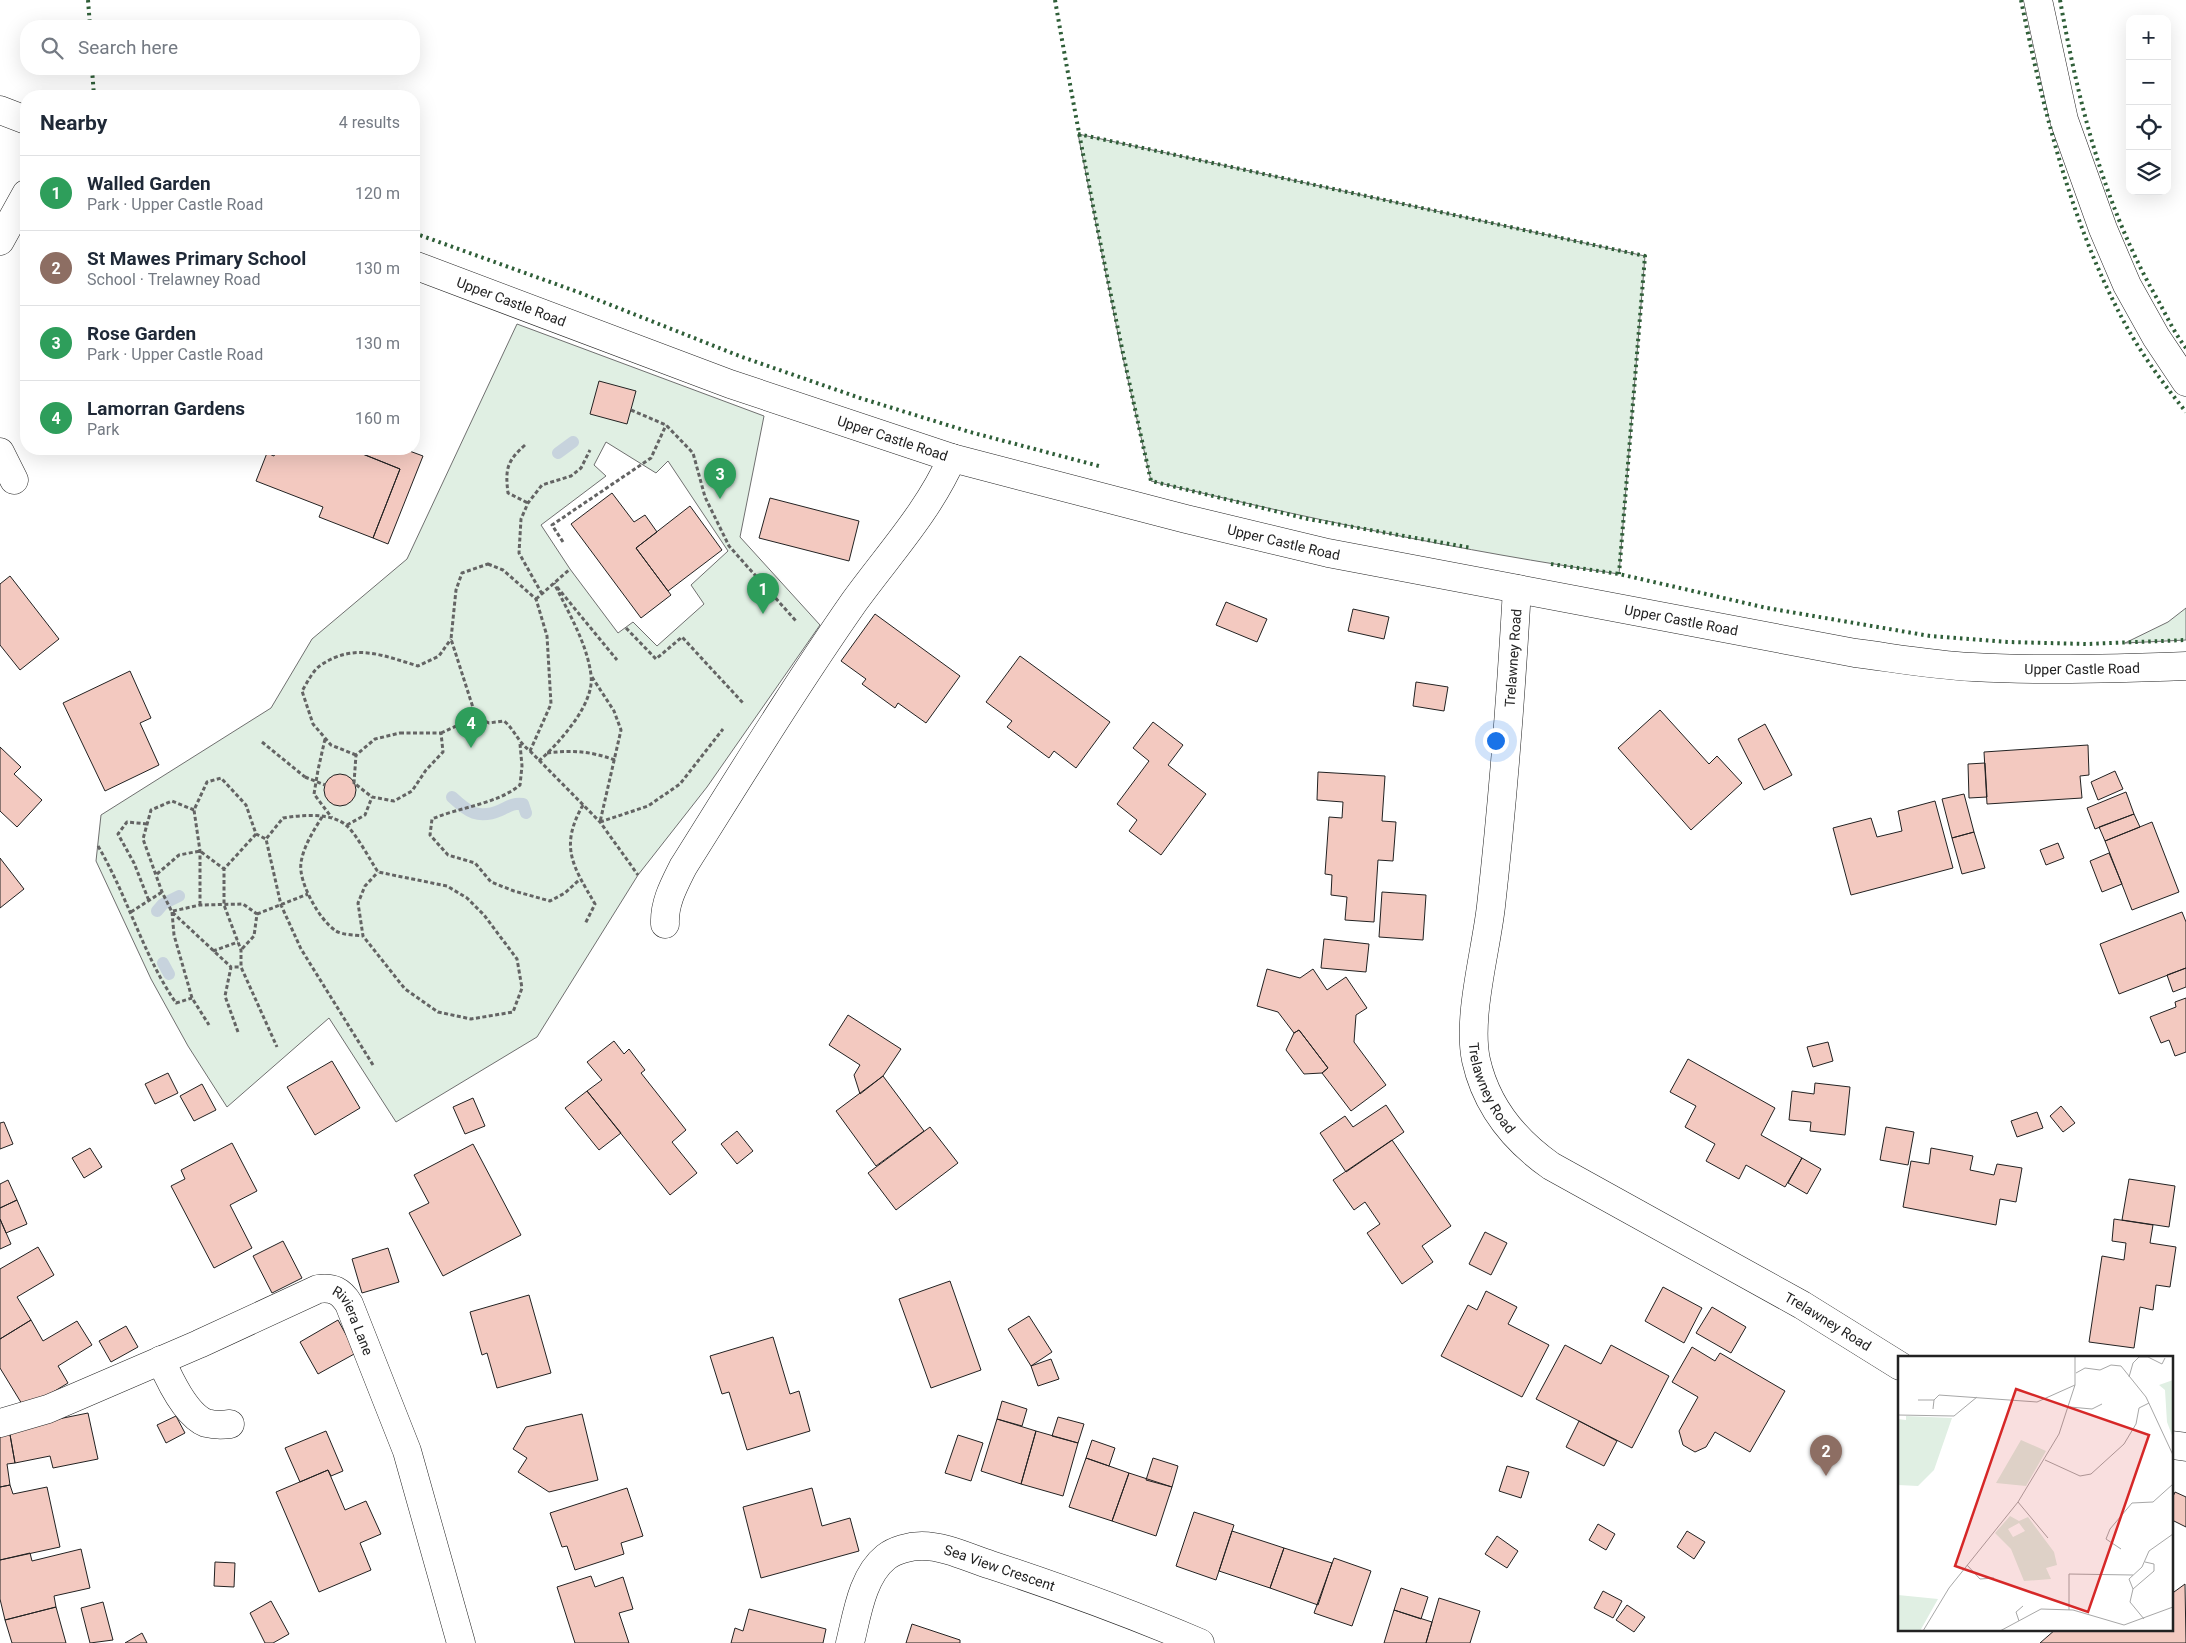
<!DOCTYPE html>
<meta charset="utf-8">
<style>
:root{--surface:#fff;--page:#f6f6f7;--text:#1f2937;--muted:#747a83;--line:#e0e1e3;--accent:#d93025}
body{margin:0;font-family:Roboto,sans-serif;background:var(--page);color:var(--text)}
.controls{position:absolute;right:15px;top:15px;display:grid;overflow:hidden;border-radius:10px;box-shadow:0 5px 20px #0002}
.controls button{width:45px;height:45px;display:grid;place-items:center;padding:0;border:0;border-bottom:1px solid var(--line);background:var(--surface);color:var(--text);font:25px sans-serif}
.you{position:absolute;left:1495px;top:740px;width:18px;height:18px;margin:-12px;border:4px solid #fff;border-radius:50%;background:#1a73e8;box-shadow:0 0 0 8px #1a73e833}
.badge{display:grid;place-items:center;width:32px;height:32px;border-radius:50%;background:var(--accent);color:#fff;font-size:16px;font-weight:700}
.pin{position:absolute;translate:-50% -41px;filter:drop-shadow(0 1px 2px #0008)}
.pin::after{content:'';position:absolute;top:26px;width:18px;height:15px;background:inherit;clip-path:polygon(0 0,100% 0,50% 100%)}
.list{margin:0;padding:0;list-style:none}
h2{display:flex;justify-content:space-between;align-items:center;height:65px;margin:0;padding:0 20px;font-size:21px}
h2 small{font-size:16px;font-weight:400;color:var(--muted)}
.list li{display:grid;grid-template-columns:32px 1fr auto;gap:15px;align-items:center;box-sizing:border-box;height:75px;padding:0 20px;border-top:1px solid var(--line)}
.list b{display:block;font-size:19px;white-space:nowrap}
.list p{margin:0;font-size:16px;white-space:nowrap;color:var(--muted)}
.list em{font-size:16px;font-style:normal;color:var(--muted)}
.icon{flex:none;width:28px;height:28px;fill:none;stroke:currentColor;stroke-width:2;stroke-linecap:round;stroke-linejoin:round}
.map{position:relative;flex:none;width:2186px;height:1643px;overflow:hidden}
.search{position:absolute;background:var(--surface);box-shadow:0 5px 20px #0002;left:20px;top:20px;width:400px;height:55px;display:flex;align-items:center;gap:12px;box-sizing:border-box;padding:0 18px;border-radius:20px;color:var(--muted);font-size:19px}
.panel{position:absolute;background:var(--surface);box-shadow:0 5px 20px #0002;left:20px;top:90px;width:400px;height:365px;border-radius:20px}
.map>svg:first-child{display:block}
.green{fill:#e0efe3;stroke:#6f6f6f;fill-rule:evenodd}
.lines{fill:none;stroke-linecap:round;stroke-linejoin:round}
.stream{stroke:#c7d3dd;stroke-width:12}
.building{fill:#f3c9c0;stroke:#222}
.minor-casing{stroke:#222;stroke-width:29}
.major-casing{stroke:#222;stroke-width:29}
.path{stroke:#646464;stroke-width:3;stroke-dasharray:4 2.5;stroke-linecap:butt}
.minor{stroke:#fff;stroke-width:28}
.major{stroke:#fff;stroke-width:28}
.path-bridge{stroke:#646464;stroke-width:3;stroke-dasharray:4 2.5;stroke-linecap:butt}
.hedge{stroke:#2f5e38;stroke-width:4;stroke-dasharray:2.5 4;stroke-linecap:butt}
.labels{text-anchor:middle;stroke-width:4;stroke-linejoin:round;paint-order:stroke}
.street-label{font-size:14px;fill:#222;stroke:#fff}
.inset-road{fill:none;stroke:#a7a7a7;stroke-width:1}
.view{fill:#d62828;fill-opacity:0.15;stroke:#d62828;stroke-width:2.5}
.inset-edge{fill:none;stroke:#222;stroke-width:2.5}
</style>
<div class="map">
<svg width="2186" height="1643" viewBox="0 0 2186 1643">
<rect width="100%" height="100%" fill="#fff"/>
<path class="green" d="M1078,134L1645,256L1619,574C1461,551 1306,518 1151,481L1121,349Z
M517,324L764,416L740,537L820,625L707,787L638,875L537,1037L396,1122L329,1018L227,1107L188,1046L151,979L96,861L101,815L271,708L312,639L407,559ZM606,442L656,473L668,461L728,551L691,585L704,604L657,646L633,622L618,633L570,569L541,525L606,476L594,465Z
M2186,608V640L2125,643L2168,622Z"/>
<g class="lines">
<path class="stream" d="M558,453L573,442
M452,797C468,812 478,820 501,810C509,806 513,803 523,804L526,813
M157,911L163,904L179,896
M163,963L169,974"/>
</g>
<path class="building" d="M599,381L636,391L627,424L590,414Z
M277,449H350L400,469L373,538L319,517L323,507L256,481L267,453L274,456Z
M365,449H404L423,456L388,544L373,538L400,469L363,454Z
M612,493L634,522L645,515L657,532L636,548L671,595L641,618L571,524Z
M770,498L859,521L849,561L759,538Z
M690,506L722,550L668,591L636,548Z
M10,576L59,639L20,670L0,645V584Z
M1226,602L1267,619L1257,642L1216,625Z
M1353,609L1389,617L1384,639L1348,631Z
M875,614L960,676L926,723L898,703L895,708L862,684L866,679L841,661Z
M1020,656L1110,722L1076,768L1054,751L1049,758L1007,727L1012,721L986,702Z
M130,671L151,718L140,723L159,765L105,791L63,703Z
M1416,682L1448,687L1444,711L1413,706Z
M1660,710L1709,764L1717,756L1742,783L1691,830L1618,748Z
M1153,722L1183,745L1168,765L1206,794L1161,855L1129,831L1137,820L1117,804L1149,761L1133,748Z
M1765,724L1792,775L1764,790L1738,739Z
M2088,745L2089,775L2080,776L2082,798L1987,804L1984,752Z
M0,747L21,767L14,774L42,800L17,827L0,811Z
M1985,763L1987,797L1969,798L1968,764Z
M2115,771L2123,789L2098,800L2091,782Z
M1318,772L1385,776L1382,821L1396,822L1393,861L1378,860L1374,922L1345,920L1347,897L1331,895L1332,875L1325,874L1329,817L1342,818L1343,802L1317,800Z
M324 790a16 16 0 1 1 32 0a16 16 0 1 1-32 0Z
M2126,792L2134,814L2095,829L2087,808Z
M1964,794L1974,832L1952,838L1942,799Z
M1935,801L1953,868L1851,895L1833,828L1871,818L1877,837L1902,831L1898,811Z
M2134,814L2140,827L2105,841L2099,827Z
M2152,822L2179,892L2132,910L2105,841Z
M1974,832L1985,868L1962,874L1952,838Z
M2058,843L2064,858L2046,865L2040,850Z
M2109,853L2122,884L2102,892L2090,861Z
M0,858L24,889L0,908Z
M1382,892L1426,895L1423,940L1379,937Z
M2182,912L2186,922V968L2119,994L2100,944Z
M1324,939L1369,944L1366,972L1321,968Z
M2186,968V987L2173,992L2167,975Z
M1267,969L1300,978L1313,969L1327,990L1346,977L1367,1008L1356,1015L1354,1042L1386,1085L1351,1111L1322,1073L1328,1068L1299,1030L1294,1033L1278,1012L1257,1006Z
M2186,998V1052L2175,1056L2169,1040L2161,1043L2150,1017L2176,1007L2175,1002Z
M848,1015L901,1049L883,1076L860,1094L854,1075L860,1065L829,1045Z
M1299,1030L1328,1068L1322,1073L1304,1074L1286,1050L1294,1033Z
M614,1041L624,1054L629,1049L645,1070L641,1073L686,1130L672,1142L697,1173L670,1195L587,1091L602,1080L587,1062Z
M1828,1042L1833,1061L1813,1067L1807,1047Z
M1688,1059L1775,1108L1761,1135L1802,1158L1785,1187L1746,1165L1739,1179L1706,1161L1715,1144L1685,1127L1696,1106L1670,1092Z
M332,1061L360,1108L315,1135L287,1087Z
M168,1073L178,1093L155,1104L145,1084Z
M883,1076L924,1131L876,1166L836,1111Z
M1815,1083L1850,1087L1845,1135L1810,1131L1811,1122L1789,1120L1792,1091L1814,1094Z
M202,1084L216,1110L194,1121L180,1096Z
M587,1091L621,1133L599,1150L565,1108Z
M473,1098L485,1126L465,1134L453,1107Z
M1386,1105L1404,1132L1346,1172L1320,1133L1345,1116L1353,1127Z
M2061,1106L2075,1123L2063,1132L2050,1116Z
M2037,1112L2043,1128L2017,1137L2011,1121Z
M4,1122L13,1144L0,1149V1123Z
M930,1127L958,1163L896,1210L868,1173Z
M1886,1127L1914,1132L1908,1165L1880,1160Z
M737,1131L753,1151L737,1164L721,1144Z
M1392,1140L1451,1226L1422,1246L1433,1262L1402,1284L1367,1233L1380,1224L1365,1202L1354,1210L1333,1180Z
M232,1143L257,1191L230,1205L252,1248L214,1268L171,1186L185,1179L181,1170Z
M473,1144L521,1235L443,1276L409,1213L429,1203L414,1175Z
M90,1148L102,1167L84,1178L72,1158Z
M1931,1148L1973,1156L1970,1170L1994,1175L1997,1164L2022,1168L2016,1202L2000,1199L1996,1225L1903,1207L1911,1161L1929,1164Z
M1802,1158L1821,1169L1807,1194L1788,1183Z
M2129,1179L2175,1186L2169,1227L2122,1220Z
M8,1180L17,1200L0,1208V1184Z
M17,1200L27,1224L6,1233L0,1219V1208Z
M0,1219L11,1244L0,1249Z
M2114,1219L2153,1225L2150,1243L2176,1247L2170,1287L2156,1285L2153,1310L2140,1307L2134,1348L2089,1342L2102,1256L2124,1260L2126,1243L2112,1241Z
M1485,1232L1507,1243L1491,1275L1469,1264Z
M283,1241L302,1278L272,1293L253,1256Z
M38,1247L54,1275L17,1297L31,1320L0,1339V1269Z
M388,1248L399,1282L362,1293L352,1259Z
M950,1281L981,1370L931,1388L899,1299Z
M1663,1287L1702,1308L1684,1343L1645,1321Z
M1486,1291L1517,1307L1508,1324L1549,1345L1522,1397L1441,1356L1468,1305L1477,1310Z
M529,1295L551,1373L497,1388L487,1353L482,1355L470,1312Z
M1712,1307L1746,1327L1731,1353L1696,1333Z
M1029,1316L1052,1352L1031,1366L1008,1329Z
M31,1320L43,1341L77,1321L92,1345L58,1366L68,1383L25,1409L0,1368V1339Z
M338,1320L356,1353L318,1374L300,1342Z
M126,1326L138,1347L111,1362L99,1341Z
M773,1337L790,1394L799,1391L810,1431L747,1450L729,1392L722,1394L710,1356Z
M1565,1345L1601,1364L1611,1345L1669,1376L1632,1448L1536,1399Z
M1692,1347L1715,1361L1720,1353L1785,1391L1750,1452L1715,1432L1706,1447L1695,1452L1683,1445L1679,1431L1698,1397L1672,1382Z
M1051,1359L1059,1379L1038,1386L1031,1366Z
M1002,1401L1027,1409L1022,1426L997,1419Z
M88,1413L98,1459L53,1468L50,1456L15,1463L9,1429Z
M582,1414L598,1480L549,1492L518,1472L527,1458L513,1449L526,1427Z
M176,1416L185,1433L166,1443L157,1425Z
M1058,1417L1084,1424L1078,1443L1052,1436Z
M997,1419L1036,1431L1021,1484L981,1471Z
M1579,1421L1617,1441L1604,1466L1566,1447Z
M9,1429L15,1463L7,1464L10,1485L0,1487V1431Z
M326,1431L343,1471L331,1476L328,1470L300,1482L285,1448Z
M1036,1431L1078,1443L1063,1496L1021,1484Z
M958,1435L983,1443L971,1481L945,1473Z
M1092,1440L1115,1448L1109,1466L1086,1458Z
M1086,1458L1129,1473L1112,1521L1069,1507Z
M1153,1458L1178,1466L1172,1487L1146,1480Z
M1507,1466L1529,1472L1521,1498L1499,1491Z
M328,1470L345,1510L366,1501L381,1534L360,1543L371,1570L319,1592L276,1492Z
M1129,1473L1172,1487L1156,1536L1112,1521Z
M10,1485L13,1494L47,1487L60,1547L0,1560V1487Z
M627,1488L643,1536L621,1543L624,1554L575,1570L567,1546L562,1547L550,1513Z
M812,1488L822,1526L850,1518L859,1551L761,1578L743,1507Z
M2175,1492L2186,1497V1527L2172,1520V1499Z
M1194,1512L1234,1525L1216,1580L1176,1566Z
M1598,1524L1615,1534L1606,1550L1589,1540Z
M1232,1531L1284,1548L1270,1588L1219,1571Z
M1687,1531L1705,1542L1694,1559L1677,1547Z
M1497,1536L1518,1551L1507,1568L1485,1554Z
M1284,1548L1332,1563L1318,1605L1270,1588Z
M81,1549L90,1588L54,1596L56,1607L5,1620L0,1599V1560L30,1553L32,1561Z
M1334,1558L1371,1571L1352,1626L1314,1613Z
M215,1562L235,1563L234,1587L214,1586Z
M591,1576L595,1587L623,1577L633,1609L619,1613L629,1643H575L557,1587Z
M2185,1584L2186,1643H2040L2056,1629H2172V1590L2174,1592Z
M1401,1588L1428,1597L1421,1619L1394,1610Z
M1603,1591L1622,1601L1613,1618L1594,1608Z
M1439,1598L1480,1611L1470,1643H1426Z
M271,1601L289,1634L273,1643H265L250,1613Z
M103,1602L113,1640L90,1643L81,1608Z
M1627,1605L1645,1617L1634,1632L1616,1620Z
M56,1607L66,1643H12L5,1620Z
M749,1609L826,1629L823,1643H731L735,1628L743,1631Z
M1394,1610L1432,1622L1426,1643H1384Z
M912,1624L960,1640V1643H906Z
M142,1633L147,1643H125Z"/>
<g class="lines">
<g class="minor-casing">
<g id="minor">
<path d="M2038,0L2064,120L2103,229L2127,285L2156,337L2186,382"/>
<path d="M0,241L26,194"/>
<path d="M0,452L14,480"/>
<path id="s1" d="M1517,589C1511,695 1503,800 1491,906C1486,951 1467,1017 1476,1060C1486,1105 1514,1140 1551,1166L1802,1305L1900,1366"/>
<path d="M665,924C664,903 674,885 683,867C739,778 794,688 854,602C888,555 929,511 952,458"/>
<path d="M161,1360C169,1379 186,1415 206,1423C214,1425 222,1425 230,1424"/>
<path id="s2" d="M0,1423L48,1409L199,1344L318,1289C333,1287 341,1291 349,1304L407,1451L461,1643"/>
<path d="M2172,1445L2186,1447"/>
<path id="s3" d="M850,1643C857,1615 862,1576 886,1557C895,1550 910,1546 922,1546C945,1546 969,1558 991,1565C1061,1588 1132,1614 1200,1643"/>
</g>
</g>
<g class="major-casing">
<g id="major">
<path d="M0,110L26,120"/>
<path id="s4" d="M414,265L730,384L952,458L1186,519L1328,553L1855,653C1894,658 1933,665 1973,667C2044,671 2115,669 2186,666"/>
</g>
</g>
<path class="path" d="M631,410L666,425L693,453L705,497L729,546L796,621
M525,445C507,461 505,469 508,493L528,503
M563,542L552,525L651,458L666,425
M488,564L503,570L536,599L547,636L551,704L530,751C517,741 515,730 504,721L489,723L476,717L451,639L456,590L462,573Z
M557,587L617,660
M542,594L519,553L521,519L528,503L542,485L571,476L581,468L590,450
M536,599L570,569
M626,628L656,659L682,637L743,703
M592,677L614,711L621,730L600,822
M400,733H441L443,752L426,770L412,791L394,801L372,797L354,783L356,755L375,739Z
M441,733L476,717
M325,739L318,770L314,794L332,818
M262,742L305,777
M520,744L522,766L520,785C497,804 460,807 432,819L430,835L448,855L475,863L491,882L514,891L550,901L565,893L580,879
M530,751L600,822L638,875
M547,753C574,750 589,751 615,760
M356,755L331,745L313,724L302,691C307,683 313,670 321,665C355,642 384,656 418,666L439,656L451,639
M539,761C559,743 595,704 591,675C587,643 568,612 554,583
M583,805C559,847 573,866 595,904L585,924
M194,810L172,801L151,810L143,839L162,892L172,912L231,967
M322,817C314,830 303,847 301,863C298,882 320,921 336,931C343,935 355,935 363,936
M600,822L648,806L680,784L723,729
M147,824L127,822L118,834L134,863L149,901
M347,825L365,815L372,797
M256,834L224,869V905L241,950V967L277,1047
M98,846C128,897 143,955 176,1003L192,998
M157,874L179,855L200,851L224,869
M200,905V851L194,810L207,782L221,778L246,805L256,834L266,839
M173,911L200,905L243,904L257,914L254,936L241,950
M131,912L162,892
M172,912L174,935L192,998L209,1025
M257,914L308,894
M213,951L238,942
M238,1032L225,996L231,967H241
M373,1065L301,949L281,905L266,839L283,818C301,815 332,812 347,826C357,835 370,860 378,872L447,886L467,898L484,915L517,959L522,988L513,1012L471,1019L438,1012L405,989L363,936L358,903L365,886L378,872"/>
<use href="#minor" class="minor"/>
<use href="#major" class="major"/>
<path class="path-bridge" d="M305,777L325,785"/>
<path class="hedge" d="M88,0L90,26
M1055,0C1083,161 1115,322 1151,481L1308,519L1472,548
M2021,0C2043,108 2070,220 2122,318C2139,351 2162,382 2186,412
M2060,0C2079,106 2105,209 2159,302C2167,317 2175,334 2186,348
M92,69L94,96
M1078,134L1645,256L1619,574
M414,233L578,292L742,357L860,398L970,432L1099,466
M1551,564L1619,574L1767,608L1930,636L2007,642L2087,644L2186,640"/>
</g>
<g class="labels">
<g class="street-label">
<text dy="5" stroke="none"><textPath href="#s4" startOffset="104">Upper Castle Road</textPath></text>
<text dy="5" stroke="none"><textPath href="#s4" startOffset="509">Upper Castle Road</textPath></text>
<text dy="5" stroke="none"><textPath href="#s4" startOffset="914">Upper Castle Road</textPath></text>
<text dy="5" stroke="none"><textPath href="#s4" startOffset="1319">Upper Castle Road</textPath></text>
<text transform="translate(1513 658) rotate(-86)" y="5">Trelawney Road</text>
<text dy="5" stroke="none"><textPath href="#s4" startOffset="1724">Upper Castle Road</textPath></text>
<text dy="5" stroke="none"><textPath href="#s1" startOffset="505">Trelawney Road</textPath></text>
<text dy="5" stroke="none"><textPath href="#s1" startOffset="924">Trelawney Road</textPath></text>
<text dy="5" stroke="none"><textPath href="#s2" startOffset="399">Riviera Lane</textPath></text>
<text dy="5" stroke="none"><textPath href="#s3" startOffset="214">Sea View Crescent</textPath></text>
</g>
</g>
<g transform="translate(1898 1356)">
<rect width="275" height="275" fill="#fff"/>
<path d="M275,24V82L269,66L267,34L261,29ZM8,60L54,62L36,114L20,130L0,129V63L8,64ZM123,84L148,95L128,130L98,127ZM112,160L121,165L130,161L156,196L159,209L148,212L153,223L126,225L113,193L97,177ZM121,167L127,175L115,181L110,173ZM0,239L40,243L22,275H0Z" fill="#e0efe3" fill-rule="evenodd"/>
<path class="inset-road" d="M223,10L248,41L275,99M178,17L187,12L202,14L213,9L223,10M231,21L235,7L241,1H250L264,8L267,2M20,44H36M172,51L194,53L204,48M35,53L36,44L41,39L139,46L177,29M0,59L56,60L79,41M147,104L182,120L193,118L226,88L238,68L241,52L251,47M120,146L150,182M223,193L208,183L212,173L234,147L255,146L275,128M69,209L82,223L96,222M235,233L256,215V208L247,206M171,254V218L235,219M246,263L232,246L235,233L231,223L244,211L251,195L275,178M121,265L118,256L125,250M25,275L51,232L120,146L161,78L177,29V0M102,275L143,253L175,254L226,269L275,251"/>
<path class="view" d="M118,33L251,79L190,256L57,210Z"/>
<rect width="275" height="275" class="inset-edge"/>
</g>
</svg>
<div class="controls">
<button>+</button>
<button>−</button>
<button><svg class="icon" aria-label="locate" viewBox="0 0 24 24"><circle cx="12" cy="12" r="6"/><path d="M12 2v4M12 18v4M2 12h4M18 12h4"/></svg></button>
<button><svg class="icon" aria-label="layers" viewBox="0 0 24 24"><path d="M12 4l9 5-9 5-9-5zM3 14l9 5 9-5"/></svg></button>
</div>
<div class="you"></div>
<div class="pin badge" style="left:763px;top:614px;background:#2e9e5b">1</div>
<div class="pin badge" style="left:1826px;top:1476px;background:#8d6e63">2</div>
<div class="pin badge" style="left:720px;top:499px;background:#2e9e5b">3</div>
<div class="pin badge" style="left:471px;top:748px;background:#2e9e5b">4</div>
<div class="search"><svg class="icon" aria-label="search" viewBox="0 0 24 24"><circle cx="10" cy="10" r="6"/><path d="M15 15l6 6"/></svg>Search here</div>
<section class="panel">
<h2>Nearby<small>4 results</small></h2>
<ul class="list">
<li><span class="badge" style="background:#2e9e5b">1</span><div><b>Walled Garden</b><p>Park · Upper Castle Road</p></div><em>120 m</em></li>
<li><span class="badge" style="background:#8d6e63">2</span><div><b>St Mawes Primary School</b><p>School · Trelawney Road</p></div><em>130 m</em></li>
<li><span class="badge" style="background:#2e9e5b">3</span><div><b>Rose Garden</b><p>Park · Upper Castle Road</p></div><em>130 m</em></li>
<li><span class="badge" style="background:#2e9e5b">4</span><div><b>Lamorran Gardens</b><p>Park</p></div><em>160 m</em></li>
</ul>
</section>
</div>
